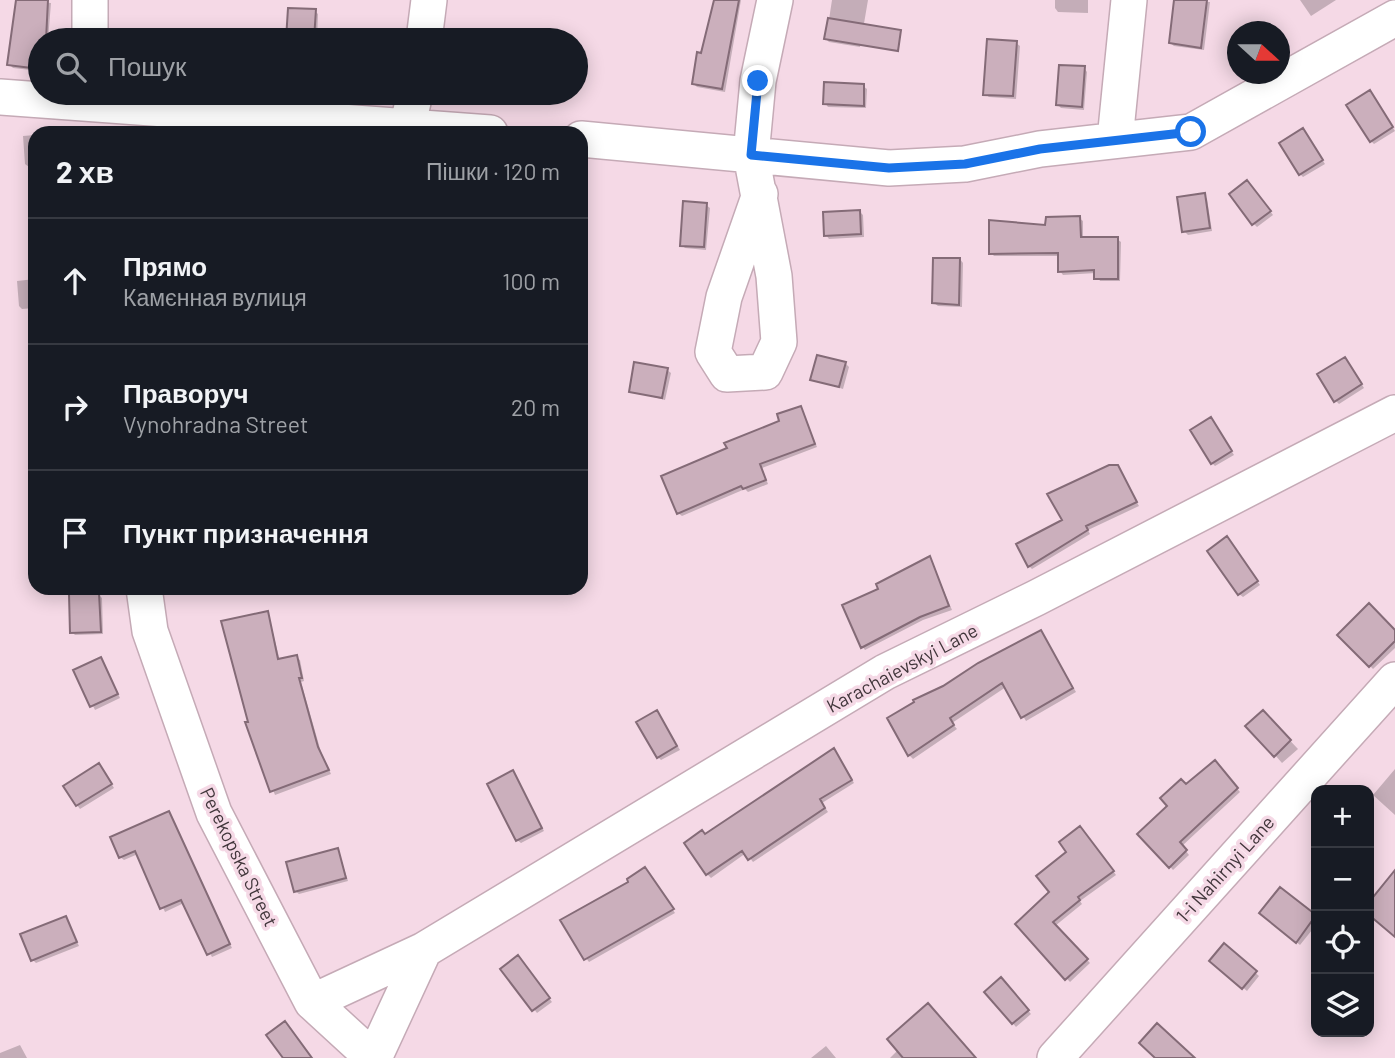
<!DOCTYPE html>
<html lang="uk">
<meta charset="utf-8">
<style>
:root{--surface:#171b24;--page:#242831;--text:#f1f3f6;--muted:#9ea1a6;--line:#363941}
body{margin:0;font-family:Barlow,sans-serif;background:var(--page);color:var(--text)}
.controls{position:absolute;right:21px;bottom:21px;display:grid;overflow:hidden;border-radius:14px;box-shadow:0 4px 18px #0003}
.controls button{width:63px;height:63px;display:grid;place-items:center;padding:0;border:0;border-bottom:2px solid var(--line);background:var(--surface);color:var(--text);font:35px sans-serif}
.compass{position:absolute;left:1227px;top:21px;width:63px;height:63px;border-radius:50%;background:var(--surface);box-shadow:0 4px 18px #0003;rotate:111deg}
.stop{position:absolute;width:21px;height:21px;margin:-16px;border:5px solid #1a73e8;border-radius:50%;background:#fff}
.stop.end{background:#1a73e8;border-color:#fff;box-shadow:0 2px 7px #0008}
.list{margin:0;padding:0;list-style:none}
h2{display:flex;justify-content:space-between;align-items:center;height:91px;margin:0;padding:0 28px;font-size:30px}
h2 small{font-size:23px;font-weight:400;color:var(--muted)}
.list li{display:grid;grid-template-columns:46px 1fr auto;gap:21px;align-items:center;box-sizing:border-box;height:126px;padding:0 28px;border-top:2px solid var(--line)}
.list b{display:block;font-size:26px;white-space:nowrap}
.list p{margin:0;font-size:23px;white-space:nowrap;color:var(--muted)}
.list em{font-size:23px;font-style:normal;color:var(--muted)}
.icon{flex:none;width:38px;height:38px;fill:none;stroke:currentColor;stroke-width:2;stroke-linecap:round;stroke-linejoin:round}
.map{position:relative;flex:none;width:1395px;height:1058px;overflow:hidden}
.search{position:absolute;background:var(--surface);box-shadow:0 4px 18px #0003;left:28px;top:28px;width:560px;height:77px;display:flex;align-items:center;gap:18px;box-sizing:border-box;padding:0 24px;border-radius:38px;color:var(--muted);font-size:26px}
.panel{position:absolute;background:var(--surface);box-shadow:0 4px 18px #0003;left:28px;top:126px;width:560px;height:469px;border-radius:21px}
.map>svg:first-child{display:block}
.shadow{fill:#0003}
.building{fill:#cbafbc;stroke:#846b77;stroke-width:2}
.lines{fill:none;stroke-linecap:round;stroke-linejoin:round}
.minor-casing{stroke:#c5aab6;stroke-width:38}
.minor{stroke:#fff;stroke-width:35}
.route{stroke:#1a73e8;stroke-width:9}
.labels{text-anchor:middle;stroke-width:7;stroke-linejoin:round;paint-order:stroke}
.street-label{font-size:19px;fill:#41363b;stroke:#f5d9e6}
</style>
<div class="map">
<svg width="1395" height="1058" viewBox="0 0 1395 1058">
<rect width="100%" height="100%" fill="#f5d9e6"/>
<path class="shadow" d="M18,0L51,3L48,40H40V71L13,68L9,64Z
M716,0H741L725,92L697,87L694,84Z
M832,0H868L860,47L829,42L826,39Z
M1055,0H1088V13L1058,12L1055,8Z
M1176,0L1210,2L1204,50L1174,46L1170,43Z
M1300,0H1336L1311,16Z
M290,10L315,11L318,14L317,40H288Z
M1016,43L1020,46L1016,99L989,97L985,94Z
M1084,68L1087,72L1084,110L1061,108L1058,105Z
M863,86L867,89L866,108L828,107L825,103Z
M494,93H527V97Z
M1373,96L1395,131L1374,144L1371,141Z
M1306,134L1325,164L1303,177L1300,174Z
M35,135V167H29L25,164L23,136Z
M1250,185L1273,215L1257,227L1254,224Z
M1204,195L1207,199L1212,231L1188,235L1184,231Z
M706,205L710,208L706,250L685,248L682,245Z
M860,212L863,215L864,237L829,239L826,235Z
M32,213H35V234Z
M1079,218L1083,221V239H1117L1121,242L1120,281H1100L1096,273L1063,275L1060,271L1059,256H994L991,253Z
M960,259L963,263L962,307L938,306L934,303Z
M35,279V315L34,308L22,309L19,306L17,281Z
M1348,362L1364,388L1339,404L1336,401Z
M845,363L849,367L843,389L812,379Z
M667,370L671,373L665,400L631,391Z
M800,408L817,447L762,468L768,484L748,492L745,489L682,516L678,513L729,449L781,422Z
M1214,423L1234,455L1215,466L1212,463Z
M31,464H35V493L33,492Z
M1117,467L1139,506L1088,530L1090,534L1032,569L1029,566L1064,521Z
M1230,542L1260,585L1243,597L1239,594Z
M930,558L952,610L923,620L865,650L862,646L880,590Z
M99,595L102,598L103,634L75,635L72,632Z
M268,613L280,661L296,657L300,660L304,681L301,682L321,752L331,774L275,795L248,724L250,723Z
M1041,632L1076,692L1026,721L1006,687L952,723L957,729L913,759L909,755L944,688Z
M1395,632V648L1373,669L1339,635Z
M104,663L120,698L95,710L76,671Z
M1263,712L1298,749L1282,763L1275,755Z
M660,716L680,750L661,760L658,757Z
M837,754L854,783L822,803L828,812L753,862L746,853L711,878L707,874L686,843L705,836Z
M1218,766L1240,792L1182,846L1189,855L1173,870L1140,834Z
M102,768L114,788L80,809L77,805Z
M1395,769V815L1373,795Z
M513,772L544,831L521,843L517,840Z
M168,813L232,948L212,957L184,903L165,912L138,854L124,860L120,857Z
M1084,832L1116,875L1080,901L1082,904L1055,926L1090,963L1070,982L1017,925L1052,892L1069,852Z
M338,850L348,881L299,894L295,891Z
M648,872L675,913L589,962L586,958Z
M1281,889L1316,918V925L1300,945L1265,917Z
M66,918L79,946L36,963L33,960Z
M1225,946L1259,976L1247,991L1215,964Z
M521,961L552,1002L537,1013L502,969Z
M1001,980L1031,1014L1016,1027L986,992Z
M20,1045L27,1058H0V1053Z
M826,1046L836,1058H811Z
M898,1050L975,1058H890Z"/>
<path class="building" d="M16,0H48L46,40H40V69L7,65Z
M714,0H739L722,89L692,84L697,52L701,53Z
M1174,0H1207L1201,48L1169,43Z
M288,8L316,9L314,40H286Z
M828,18L901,30L898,51L824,39Z
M987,39L1017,41L1013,96L983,95Z
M1059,65L1085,66L1082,107L1056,105Z
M824,82L864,84V106L823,104Z
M1370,90L1393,127L1370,142L1346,105Z
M1303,128L1323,160L1299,175L1279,143Z
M1247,180L1271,211L1252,225L1229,194Z
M1205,193L1210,228L1182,232L1177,197Z
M683,201L707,203L704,247L680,246Z
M860,210L861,234L824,236L823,212Z
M1080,216L1081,237H1118V279H1094V270L1058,272V253L989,254V220L1045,225L1046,217Z
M933,258H960L959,305L932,303Z
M817,355L846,362L839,387L810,380Z
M1345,357L1362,384L1334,402L1317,374Z
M634,362L668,368L662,398L629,392Z
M801,406L815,444L760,464L766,480L743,489L741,486L677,514L661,476L727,448L724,443L779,421L777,414Z
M1211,417L1232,451L1211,464L1190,430Z
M1109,465H1118L1137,502L1086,526L1088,530L1028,567L1016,544L1062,520L1047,494Z
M1227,536L1258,581L1238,595L1207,551Z
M930,556L949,606L920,617L861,648L842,605L878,589L876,584Z
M99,593L101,632L70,633L69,594Z
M1369,603L1395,630V641L1369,667L1337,635Z
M268,611L278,659L297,655L302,678H299L318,747L329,770L270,792L245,722H248L221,621Z
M1041,630L1073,688L1021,718L1002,683L950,718L954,725L908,756L887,718L914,702L913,700L943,686L978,663Z
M101,657L118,694L90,707L73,670Z
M657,710L677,746L657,758L636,722Z
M1263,710L1291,740L1274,757L1245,726Z
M834,748L852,780L820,799L825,808L748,860L742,851L706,875L684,843L702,830L705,834Z
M1215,760L1238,788L1180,842L1187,850L1169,868L1137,834L1167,806L1160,798L1181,779L1186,784Z
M99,763L112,784L76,806L63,786Z
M513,770L542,828L516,841L487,784Z
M169,811L230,944L207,955L181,900L160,909L135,851L119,858L110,837Z
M1080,826L1114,871L1078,897L1080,900L1053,922L1088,959L1065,980L1015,924L1049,892L1036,876L1066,852L1059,842Z
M338,848L346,878L294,892L286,862Z
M645,867L674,909L584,960L560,920L628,882L627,879Z
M1395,870V937L1369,915V902Z
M1280,887L1316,915L1296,943L1259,913Z
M66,916L77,942L31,961L20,934Z
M1224,943L1257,971L1242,989L1209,961Z
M518,955L550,998L532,1011L500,969Z
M1001,977L1029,1010L1012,1024L984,992Z
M928,1003L976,1058H903L887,1039Z
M285,1021L312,1058H283L266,1035Z
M1157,1023L1195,1058H1155L1139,1043Z"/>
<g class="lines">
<g class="minor-casing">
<path id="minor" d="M90,0V40
M424,40L429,0
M0,97L490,133
M406,133L415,93
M581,139L889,168L965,164L1040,149L1191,132L1395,18
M1115,140L1129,0
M760,194L724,297L713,352L727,374L765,372L779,342L774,276L751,155L758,81L775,0
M144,588L150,631L214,813L312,1002L373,1058
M312,1002L424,950
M374,1058L424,950L885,672L1036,598L1395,413
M1055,1058L1395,680"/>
</g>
<use href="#minor" class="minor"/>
</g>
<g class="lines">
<path class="route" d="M758,81L751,155L889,168L965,164L1040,149L1191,132"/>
</g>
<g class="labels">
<g class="street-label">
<text transform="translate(902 668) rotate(-28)" y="7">Karachaievskyi Lane</text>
<text transform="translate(239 857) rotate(64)" y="7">Perekopska Street</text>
<text transform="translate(1225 869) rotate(-48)" y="7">1-i Nahirnyi Lane</text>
</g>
</g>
</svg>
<div class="controls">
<button>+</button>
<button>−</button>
<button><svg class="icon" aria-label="locate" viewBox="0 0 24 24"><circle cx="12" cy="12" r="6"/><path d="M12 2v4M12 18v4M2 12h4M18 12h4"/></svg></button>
<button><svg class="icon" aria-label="layers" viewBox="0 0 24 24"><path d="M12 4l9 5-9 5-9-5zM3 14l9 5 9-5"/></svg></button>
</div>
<svg class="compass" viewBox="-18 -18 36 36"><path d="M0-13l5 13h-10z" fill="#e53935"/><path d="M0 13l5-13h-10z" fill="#9ea1a6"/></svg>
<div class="stop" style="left:1191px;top:132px"></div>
<div class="stop end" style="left:758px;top:81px"></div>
<div class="search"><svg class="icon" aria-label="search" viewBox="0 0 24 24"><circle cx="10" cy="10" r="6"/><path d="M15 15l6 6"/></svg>Пошук</div>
<section class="panel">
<h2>2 хв<small>Пішки · 120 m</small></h2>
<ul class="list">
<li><svg class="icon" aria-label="ahead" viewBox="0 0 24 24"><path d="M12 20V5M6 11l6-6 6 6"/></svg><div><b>Прямо</b><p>Камєнная вулиця</p></div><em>100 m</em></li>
<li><svg class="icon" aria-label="right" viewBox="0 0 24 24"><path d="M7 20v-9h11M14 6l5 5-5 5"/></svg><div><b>Праворуч</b><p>Vynohradna Street</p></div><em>20 m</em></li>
<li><svg class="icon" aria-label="arrive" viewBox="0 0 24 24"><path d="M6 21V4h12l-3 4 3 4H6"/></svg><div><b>Пункт призначення</b></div></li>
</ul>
</section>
</div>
